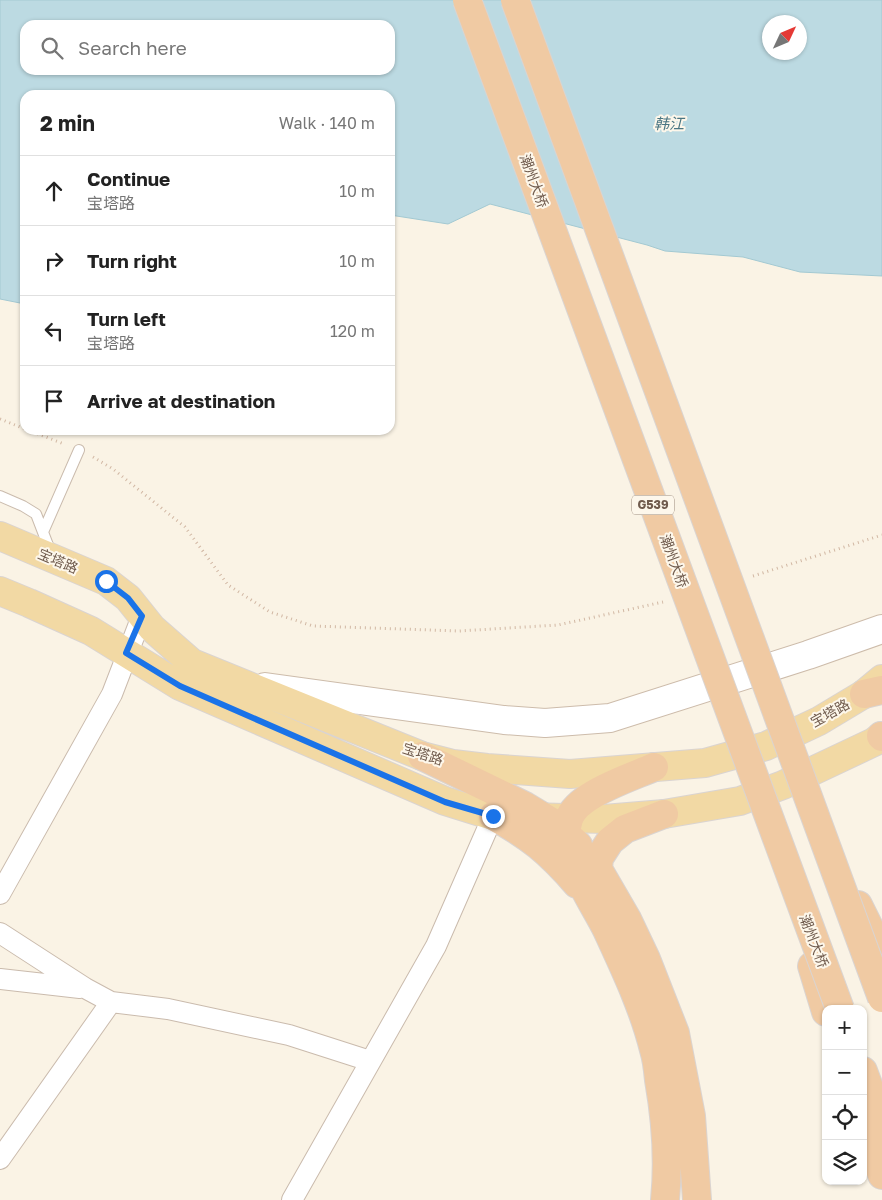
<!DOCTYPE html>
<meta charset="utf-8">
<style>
:root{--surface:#fff;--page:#f6f6f6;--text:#222;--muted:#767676;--line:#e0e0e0}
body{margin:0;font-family:"Golos Text","Noto Sans SC",sans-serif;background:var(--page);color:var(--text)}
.controls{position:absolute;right:15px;bottom:15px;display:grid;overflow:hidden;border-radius:10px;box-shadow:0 1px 4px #0004}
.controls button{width:45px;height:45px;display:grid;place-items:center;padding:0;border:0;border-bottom:1px solid var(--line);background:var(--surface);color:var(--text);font:25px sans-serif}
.compass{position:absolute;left:762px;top:15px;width:45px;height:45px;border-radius:50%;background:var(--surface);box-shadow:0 1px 4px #0004;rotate:46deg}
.stop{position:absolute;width:15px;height:15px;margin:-11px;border:4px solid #1a73e8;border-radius:50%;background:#fff}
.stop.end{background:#1a73e8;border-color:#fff;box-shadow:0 1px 5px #0008}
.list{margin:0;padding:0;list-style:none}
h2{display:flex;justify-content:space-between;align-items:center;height:65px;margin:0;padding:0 20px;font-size:21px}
h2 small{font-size:16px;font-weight:400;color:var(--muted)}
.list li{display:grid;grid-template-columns:32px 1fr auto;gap:15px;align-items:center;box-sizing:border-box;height:70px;padding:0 20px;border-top:1px solid var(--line)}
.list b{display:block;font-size:19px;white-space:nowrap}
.list p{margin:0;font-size:16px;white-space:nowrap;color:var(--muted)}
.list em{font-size:16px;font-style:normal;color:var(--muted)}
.icon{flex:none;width:28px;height:28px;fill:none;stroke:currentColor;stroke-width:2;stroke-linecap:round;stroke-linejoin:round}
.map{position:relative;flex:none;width:882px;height:1200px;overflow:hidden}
.search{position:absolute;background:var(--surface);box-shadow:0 1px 4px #0004;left:20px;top:20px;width:375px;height:55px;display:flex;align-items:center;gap:12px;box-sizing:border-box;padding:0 18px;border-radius:15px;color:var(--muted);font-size:19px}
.panel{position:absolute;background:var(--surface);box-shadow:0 1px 4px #0004;left:20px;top:90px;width:375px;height:345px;border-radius:15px}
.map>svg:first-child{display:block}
.water{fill:#bcdae2;stroke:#a3c9d2;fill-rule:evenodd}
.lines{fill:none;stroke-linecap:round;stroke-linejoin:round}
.service-casing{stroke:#cabbad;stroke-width:12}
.minor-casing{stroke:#cabbad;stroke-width:22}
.secondary-casing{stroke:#cdbcab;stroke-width:30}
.primary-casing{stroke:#dad4d1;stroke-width:30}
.trunk-casing{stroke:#dad4d1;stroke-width:30}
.path{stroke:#d1b7a3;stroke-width:3;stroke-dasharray:1 4;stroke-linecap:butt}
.service{stroke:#fff;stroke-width:10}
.minor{stroke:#fff;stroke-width:20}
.secondary{stroke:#fff;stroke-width:28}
.primary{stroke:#f2d9a4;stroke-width:28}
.trunk{stroke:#f0caa3;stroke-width:28}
.trunk-bridge-casing{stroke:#dad4d1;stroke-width:30;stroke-linecap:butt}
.trunk-bridge{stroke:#f0caa3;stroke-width:28}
.route{stroke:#1a73e8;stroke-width:6}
.labels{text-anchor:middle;stroke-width:4;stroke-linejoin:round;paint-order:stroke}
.shield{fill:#fdf7eb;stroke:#9a8a7c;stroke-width:1}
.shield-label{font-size:12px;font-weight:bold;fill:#705b4d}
.street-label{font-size:14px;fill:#705b4d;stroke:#fdf7eb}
.water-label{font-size:15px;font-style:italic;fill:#497582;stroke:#fdf7eb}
</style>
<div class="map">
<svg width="882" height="1200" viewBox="0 0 882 1200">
<rect width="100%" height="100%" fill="#faf3e5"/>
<path class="water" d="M0,0H882V276L800,272L743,257L665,251L647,245L490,204L448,224L390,215V95H25V304L0,299ZM770,22H800V52H770ZM25,25H390V70H25Z"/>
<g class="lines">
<g class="service-casing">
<path id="service" d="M0,496L23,506L36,514L51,553
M43,532L79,450"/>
</g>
<g class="minor-casing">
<path id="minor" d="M0,894L112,694L142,616
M0,933L85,988L111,1002L168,1009L289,1035L370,1061
M0,979L80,988
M0,1159L111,1002
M292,1200L436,946L493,816"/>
</g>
<g class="secondary-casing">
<path id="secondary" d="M265,687L504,720L545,723L610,718L808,655L882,629"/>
</g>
<g class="primary-casing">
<path id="primary" d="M0,536L106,581L128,598L152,628L192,663L422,756L453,764L487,768L570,774L705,763L766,746L819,721L864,694L882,679
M0,591L29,603L91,631L180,686L445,801L493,816L604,819L664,814L740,801L783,785L874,742L882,736"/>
</g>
<g class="trunk-casing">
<path id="trunk" d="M864,694L882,690
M881,736L882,737
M422,756L525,806L555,824L578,845
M654,767C632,777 577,794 569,819C557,853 593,901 607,930C625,969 644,1009 654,1050C657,1059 658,1070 659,1080C666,1120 669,1160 665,1200
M664,814L625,829L610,841L599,858L598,869L627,919L646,959L675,1033L691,1116L697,1200
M493,816C530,836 549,852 577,884
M858,905L882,953
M812,966L826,1012
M863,1071L882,1122
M863,1122L882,1175"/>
</g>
<path class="path" d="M0,419L25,429
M28,430L64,444
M93,457L113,469L185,527L228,585L270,612L313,626L459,631L558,625L663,602
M753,576L882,535"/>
<use href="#service" class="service"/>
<use href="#minor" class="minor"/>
<use href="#secondary" class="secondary"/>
<use href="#primary" class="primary"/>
<use href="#trunk" class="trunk"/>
<g class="trunk-bridge-casing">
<path id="trunk-bridge" d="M467,0L840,1009
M515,0L882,998"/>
</g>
<use href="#trunk-bridge" class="trunk-bridge"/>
</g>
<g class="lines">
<path class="route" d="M106,581L128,598L142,616L126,653L180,686L445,802L493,816"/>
</g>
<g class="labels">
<rect class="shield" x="632" y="495.5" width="42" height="19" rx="4"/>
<g class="shield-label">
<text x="653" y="509">G539</text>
</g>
<g class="street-label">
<text transform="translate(534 181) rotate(70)" y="5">潮州大桥</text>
<text transform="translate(58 561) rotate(23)" y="5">宝塔路</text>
<text transform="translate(674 561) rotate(70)" y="5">潮州大桥</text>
<text transform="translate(830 713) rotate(-29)" y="5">宝塔路</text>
<text transform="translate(423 754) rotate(18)" y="5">宝塔路</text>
<text transform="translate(814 941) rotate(69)" y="5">潮州大桥</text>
</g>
<g class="water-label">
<text x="669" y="129">韩江</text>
</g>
</g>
</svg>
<div class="controls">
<button>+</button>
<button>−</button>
<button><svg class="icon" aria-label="locate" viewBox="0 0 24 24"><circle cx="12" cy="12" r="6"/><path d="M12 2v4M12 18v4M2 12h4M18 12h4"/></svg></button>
<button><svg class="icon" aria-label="layers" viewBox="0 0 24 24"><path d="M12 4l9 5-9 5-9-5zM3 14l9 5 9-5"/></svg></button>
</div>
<svg class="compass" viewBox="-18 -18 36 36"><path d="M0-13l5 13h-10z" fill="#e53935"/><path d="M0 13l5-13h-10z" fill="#767676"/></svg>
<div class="stop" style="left:106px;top:581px"></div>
<div class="stop end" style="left:493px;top:816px"></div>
<div class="search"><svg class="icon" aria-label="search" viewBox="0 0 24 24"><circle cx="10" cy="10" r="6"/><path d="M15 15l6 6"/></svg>Search here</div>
<section class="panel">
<h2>2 min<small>Walk · 140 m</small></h2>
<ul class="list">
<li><svg class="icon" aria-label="ahead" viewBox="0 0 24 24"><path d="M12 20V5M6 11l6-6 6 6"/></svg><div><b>Continue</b><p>宝塔路</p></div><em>10 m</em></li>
<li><svg class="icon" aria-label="right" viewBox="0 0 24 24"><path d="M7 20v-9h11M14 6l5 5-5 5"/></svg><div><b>Turn right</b></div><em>10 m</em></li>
<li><svg class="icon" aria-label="left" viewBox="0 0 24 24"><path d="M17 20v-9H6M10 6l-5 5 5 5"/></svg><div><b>Turn left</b><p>宝塔路</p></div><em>120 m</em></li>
<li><svg class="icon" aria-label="arrive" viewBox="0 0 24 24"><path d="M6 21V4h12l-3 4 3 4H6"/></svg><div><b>Arrive at destination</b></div></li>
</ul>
</section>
</div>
